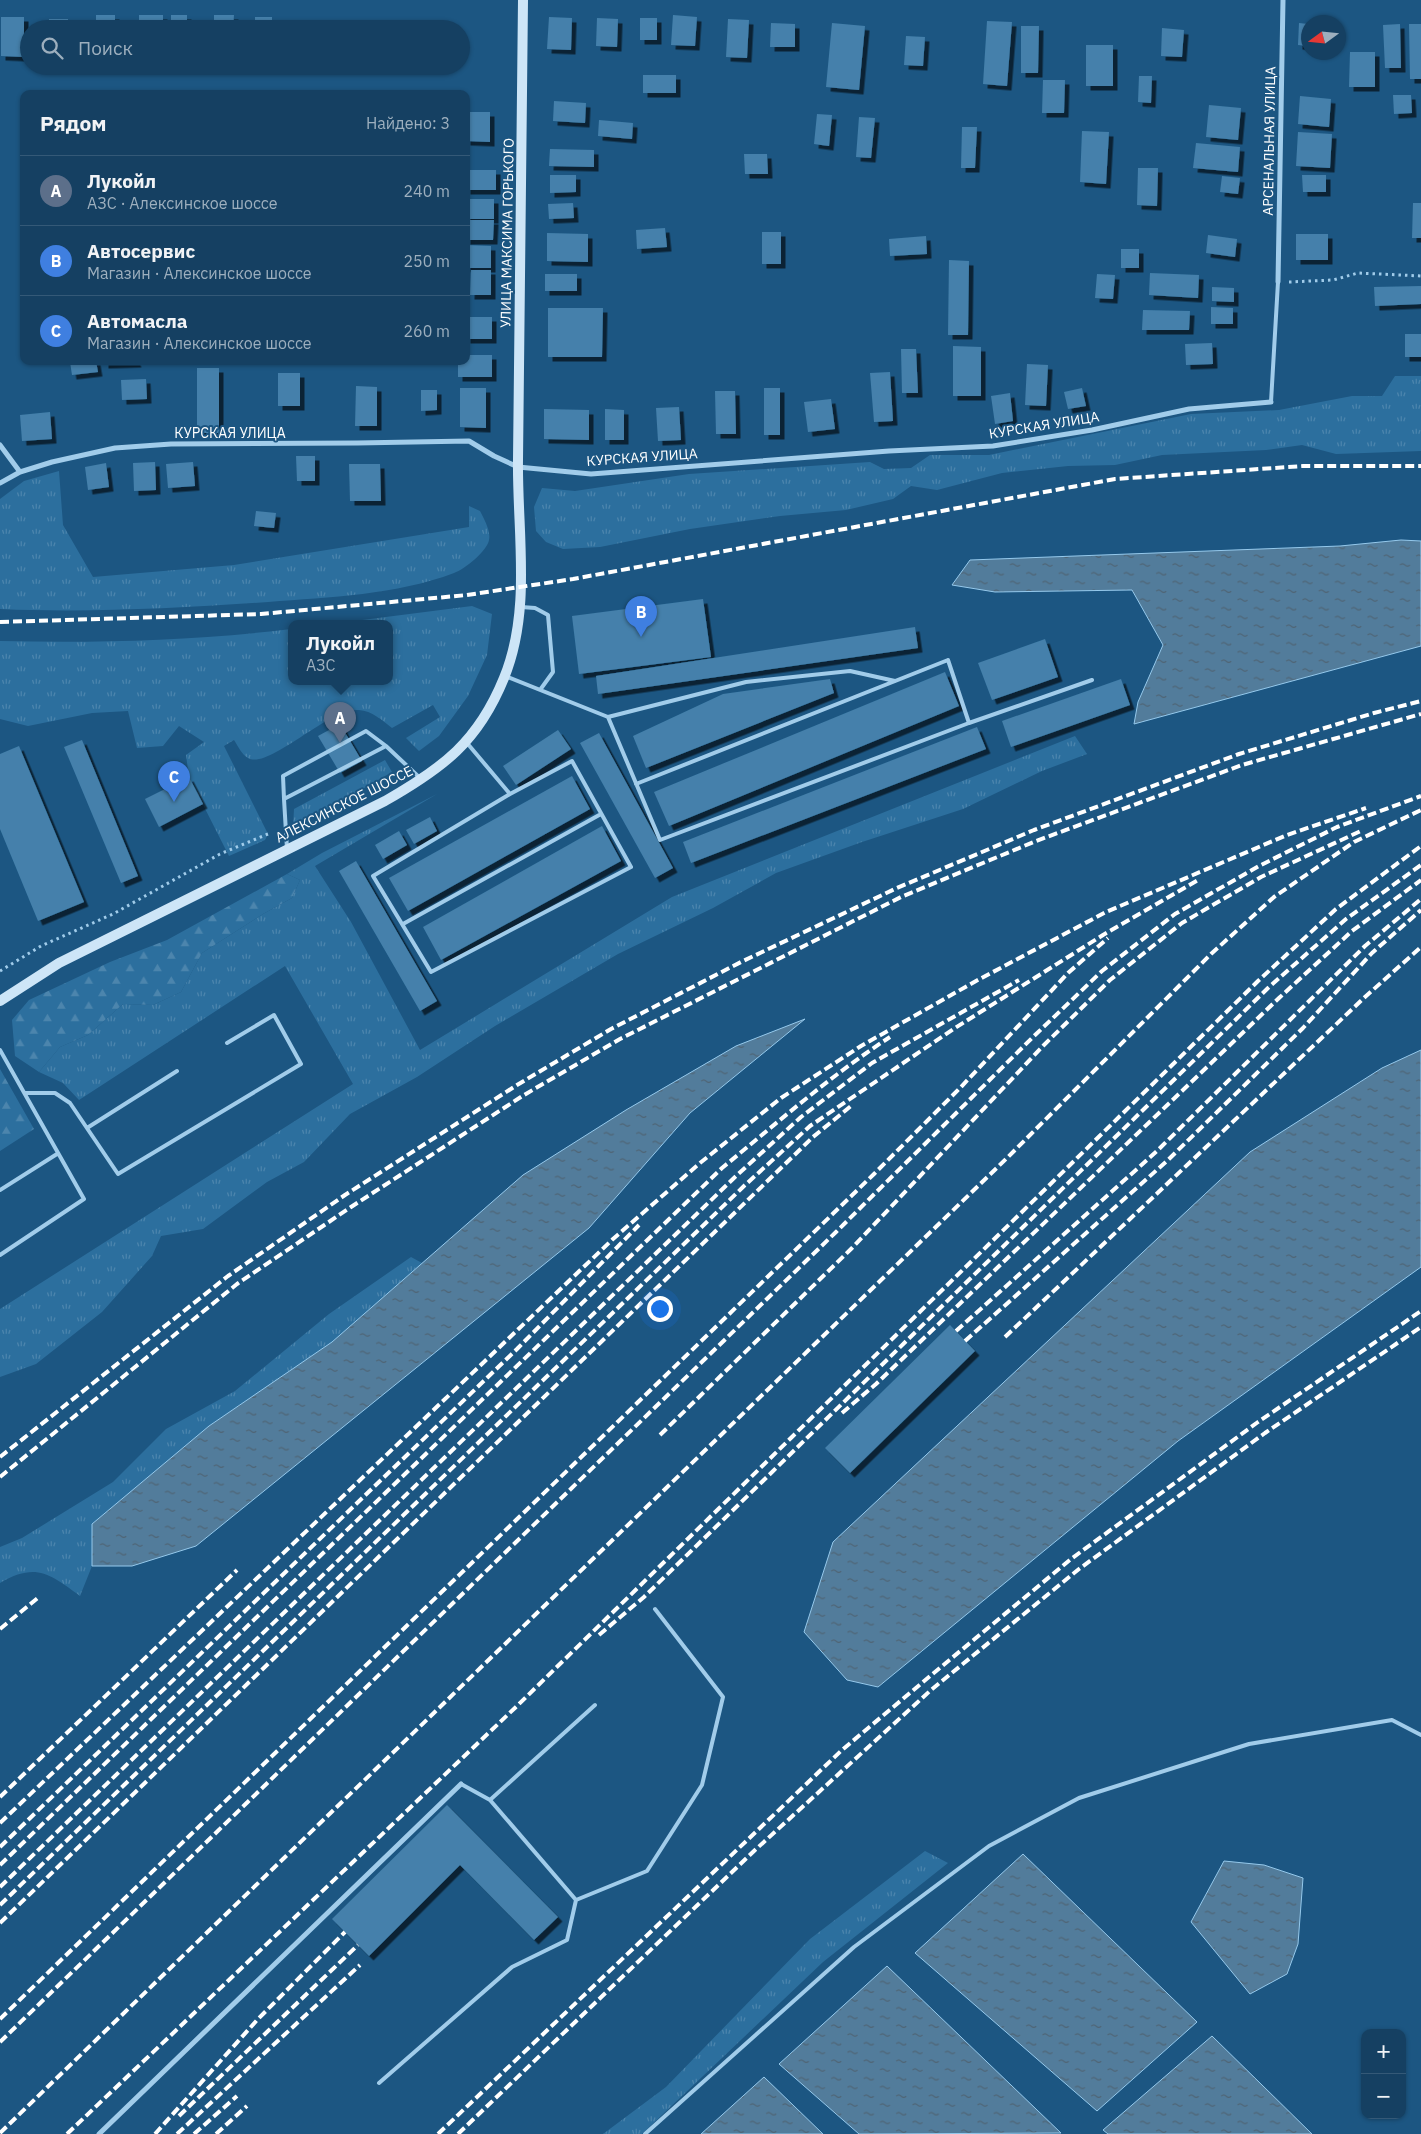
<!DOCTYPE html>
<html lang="ru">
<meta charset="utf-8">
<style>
:root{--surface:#154062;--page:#224b6b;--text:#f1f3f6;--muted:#9dafbe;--line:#345977;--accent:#fab95f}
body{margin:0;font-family:"IBM Plex Sans",sans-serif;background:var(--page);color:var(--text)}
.controls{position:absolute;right:15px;bottom:15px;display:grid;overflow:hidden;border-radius:10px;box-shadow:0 1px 4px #0004}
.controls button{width:45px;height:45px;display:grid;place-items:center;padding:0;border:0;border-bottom:1px solid var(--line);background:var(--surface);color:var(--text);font:25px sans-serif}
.compass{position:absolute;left:1301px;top:15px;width:45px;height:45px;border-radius:50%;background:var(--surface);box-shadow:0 1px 4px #0004;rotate:255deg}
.you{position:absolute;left:659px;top:1308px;width:18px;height:18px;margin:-12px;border:4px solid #fff;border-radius:50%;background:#1a73e8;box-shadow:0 0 0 8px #1a73e833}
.badge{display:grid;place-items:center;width:32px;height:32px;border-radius:50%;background:var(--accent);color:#fff;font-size:16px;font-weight:700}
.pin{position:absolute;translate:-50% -41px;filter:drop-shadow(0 1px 2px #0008)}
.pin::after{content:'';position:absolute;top:26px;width:18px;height:15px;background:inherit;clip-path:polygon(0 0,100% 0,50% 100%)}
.popup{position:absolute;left:288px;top:620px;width:105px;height:65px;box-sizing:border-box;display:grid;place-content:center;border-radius:10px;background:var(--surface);filter:drop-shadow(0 1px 4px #0005);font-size:16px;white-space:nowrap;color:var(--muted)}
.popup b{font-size:19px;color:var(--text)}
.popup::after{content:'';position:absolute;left:50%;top:100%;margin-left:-10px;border:10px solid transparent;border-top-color:var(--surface)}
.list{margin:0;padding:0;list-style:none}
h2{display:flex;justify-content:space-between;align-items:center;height:65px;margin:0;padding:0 20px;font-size:21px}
h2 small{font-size:16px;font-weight:400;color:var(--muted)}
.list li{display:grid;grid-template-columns:32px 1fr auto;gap:15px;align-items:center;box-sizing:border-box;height:70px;padding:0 20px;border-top:1px solid var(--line)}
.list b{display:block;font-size:19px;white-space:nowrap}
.list p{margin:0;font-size:16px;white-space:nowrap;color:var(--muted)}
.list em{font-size:16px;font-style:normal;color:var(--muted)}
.icon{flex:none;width:28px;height:28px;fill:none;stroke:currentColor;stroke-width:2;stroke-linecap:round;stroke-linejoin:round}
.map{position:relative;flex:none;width:1421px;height:2134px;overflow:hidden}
.search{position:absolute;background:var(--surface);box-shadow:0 1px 4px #0004;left:20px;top:20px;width:450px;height:55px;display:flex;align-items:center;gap:12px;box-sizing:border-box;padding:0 18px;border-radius:28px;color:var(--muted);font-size:19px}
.panel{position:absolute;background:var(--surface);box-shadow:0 1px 4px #0004;left:20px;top:90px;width:450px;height:275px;border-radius:10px}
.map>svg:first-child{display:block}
.grass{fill:url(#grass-tufts)}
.forest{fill:url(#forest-firs)}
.water{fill:url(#water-ripples);stroke:#95c9ec}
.building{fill:#4480ab;filter:url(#shadow)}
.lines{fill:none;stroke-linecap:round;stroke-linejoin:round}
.path{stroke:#a1ccea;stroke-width:3;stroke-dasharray:2.5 4;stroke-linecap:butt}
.service{stroke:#a1ccea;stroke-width:4}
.minor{stroke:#a1ccea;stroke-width:5}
.secondary{stroke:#cde5f7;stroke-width:10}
.rail{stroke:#fff;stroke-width:4;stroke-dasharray:9 4;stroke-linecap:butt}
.labels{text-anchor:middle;stroke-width:4;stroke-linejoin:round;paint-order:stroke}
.street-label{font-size:14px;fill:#fff;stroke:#1c5682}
</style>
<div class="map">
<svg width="1421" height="2134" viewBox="0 0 1421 2134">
<defs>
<pattern id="grass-tufts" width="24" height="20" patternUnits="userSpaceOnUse" patternTransform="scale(1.25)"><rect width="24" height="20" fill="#2c6f9e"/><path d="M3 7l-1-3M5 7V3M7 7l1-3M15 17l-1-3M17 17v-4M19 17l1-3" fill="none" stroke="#4c85ad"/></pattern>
<pattern id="forest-firs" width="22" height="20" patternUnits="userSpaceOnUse" patternTransform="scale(1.25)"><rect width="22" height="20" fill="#2c6f9e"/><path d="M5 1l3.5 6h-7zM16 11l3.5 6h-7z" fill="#4c85ad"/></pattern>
<pattern id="water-ripples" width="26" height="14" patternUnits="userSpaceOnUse" patternTransform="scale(1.25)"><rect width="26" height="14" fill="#527c9b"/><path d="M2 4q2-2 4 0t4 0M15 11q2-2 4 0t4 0" fill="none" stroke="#4f6474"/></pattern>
<filter id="shadow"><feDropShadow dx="4.5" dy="4.5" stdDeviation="0" flood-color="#0009"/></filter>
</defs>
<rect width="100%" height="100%" fill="#1c5682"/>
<path class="grass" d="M1395,376H1421V451L1336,454L1302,445L1266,450L1162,455L1115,465L1068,466L1002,473L937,490L911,486L893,499L846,510L780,516L690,529L600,547L563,549L546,542L536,531L534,507L542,488L575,491L689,474L870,462L884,469L911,468L930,455H989L1191,414L1279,410L1352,396H1382Z
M59,471L63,525L93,577L234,565L469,527V506L480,511C484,519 491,531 489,540C487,551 465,569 454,573C396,595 330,597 268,602C179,608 89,613 0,609V499L24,481Z
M472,606L492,614L487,655L468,696L439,736L419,751L406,738L440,717L433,705L392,728C382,720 372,711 359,710C329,707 269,770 248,758C242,755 238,746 234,740L224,746L268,834L265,840L229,856L189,777L186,755L204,742L179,726L163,746L137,748L128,711L92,713L28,726L0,719V641C97,643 194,641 291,629V682H389V624H331Z
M1075,736L1087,754L1042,771L963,809L862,842L776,873L713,908L618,954L495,1026L417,1077L350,1114L304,1162L267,1182L203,1229L161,1236L152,1256L102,1312L36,1364L0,1377V1309L353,1084L285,966L79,1100L63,1083L39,1072L60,1047L88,1035L123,1004L153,1005L181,992L202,953L263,914L292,898L300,880L287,874L322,853L437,794L315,866L351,922L420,1050L672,897Z
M385,760L392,772L293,829L294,809Z
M411,1257L422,1263L332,1342L209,1426L92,1524V1566L80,1596C50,1574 36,1562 0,1583V1547L22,1538L113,1482L166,1429L235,1391L329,1314Z
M925,1851L948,1863L823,1962L642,2134H603L666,2087L810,1939Z"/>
<path class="forest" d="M287,874L300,880L292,898L263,914L202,953L181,992L153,1005L123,1004L88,1035L60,1047L39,1072L15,1056L12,1020L29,1000L110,962L167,940Z
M0,1069L34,1129L0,1151Z"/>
<path class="water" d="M1401,540L1421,541V646L1134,724L1138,702L1163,645L1132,590L995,592L952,585L970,560L1340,546Z
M805,1019L690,1113L589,1228L196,1546L132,1566H92V1524L209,1426L332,1342L523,1175L626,1110L736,1046Z
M1421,1050V1267L1178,1441L878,1687L847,1680L804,1632L833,1542L1250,1152L1382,1068Z
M1023,1854L1197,2022L1097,2111L915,1953Z
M1224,1861L1264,1865L1303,1878L1298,1944L1287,1974L1250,1994L1191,1922Z
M887,1966L1061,2133L859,2134L779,2064Z
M1212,2036L1312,2134H1108L1103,2130Z
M764,2077L823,2134H701Z"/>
<path class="building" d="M96,15H115V29H96Z
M139,15H163V29H139Z
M171,15H187V29H171Z
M214,15H234L233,29H214Z
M673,15L697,17L695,46L671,45Z
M1,17H24V57L1,56Z
M255,17H272V29H255Z
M549,17L572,18L571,50L547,49Z
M597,18L618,19L617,47L596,46Z
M640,18H657V40H640Z
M49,19H68V29H49Z
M728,19L749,20L747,58L726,57Z
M287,20H304V29H287Z
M328,21H343V29H328Z
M987,21L1012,22L1007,86L983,84Z
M391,23H420V29H391Z
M771,23L795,24V47H770Z
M832,23L865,26L859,90L826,87Z
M1299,23L1308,24V46L1298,45Z
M1400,24L1401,68H1385L1383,25Z
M1409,24H1421V79H1410Z
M1021,26H1039L1038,73H1021Z
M1162,28L1184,30L1182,57L1161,56Z
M906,36L925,37L923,66L904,65Z
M1086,45H1113V86H1086Z
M1350,52H1375V87H1349Z
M643,75H676V93H643Z
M1139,76H1152L1151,103L1138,102Z
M1043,80H1065L1064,113H1042Z
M1393,95H1411L1412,113L1394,114Z
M1300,96L1331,99L1329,127L1298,124Z
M554,101L586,103L585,123L553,121Z
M1209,105L1241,108L1238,140L1206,137Z
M466,112H490V142L466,141Z
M817,114L832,115L829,146L814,144Z
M859,117L875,118L871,158L856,157Z
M599,120L633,123L632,139L598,136Z
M962,127H977L975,168H961Z
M1082,131L1109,132L1106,184L1080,182Z
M1298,132L1332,134L1330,168L1296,166Z
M1196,143L1240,147L1238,172L1193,168Z
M550,149L594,150V167L549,166Z
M744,154H767L768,174H745Z
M1138,168H1158L1157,206L1137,205Z
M466,170H496V190H466Z
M550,175H576V192L550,193Z
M1302,175H1326V192H1303Z
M1222,176L1240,178L1238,194L1220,192Z
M466,199H494V219H466Z
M573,203L574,218L549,219L548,204Z
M1413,203H1421V238H1412Z
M466,220H494L493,240H466Z
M665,228L667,247L637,249L636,230Z
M762,232H781V264H762Z
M547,233L588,234V262L547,261Z
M1296,234H1328V260H1296Z
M1208,235L1237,239L1235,257L1206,253Z
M926,236L927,254L890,256L889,239Z
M466,245L491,246V268H466Z
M1121,249H1139V268H1121Z
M949,260L969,261L968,335H948Z
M471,270H491V295H470Z
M1150,273L1199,275L1198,298L1149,295Z
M545,274H577V291H545Z
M1097,274L1115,275L1113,299L1095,298Z
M1421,286V304L1375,306L1374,287Z
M1212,287L1234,288V302L1212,301Z
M1211,307L1233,308V324H1211Z
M548,308H603L602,357H548Z
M1143,310L1190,311L1189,330H1142Z
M466,317H492V339H466Z
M1405,334H1421V357H1405Z
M1212,343L1213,364L1186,365L1185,344Z
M953,346L981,347V396H953Z
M901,349H916L918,393H902Z
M466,355H492V377H458V361H466Z
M96,361L98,372L72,375L70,362Z
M104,361H136L137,363L104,364Z
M1027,364L1048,365L1046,406L1025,405Z
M197,368H219V433H197Z
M890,372L893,421L874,422L870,373Z
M278,373H300V406H278Z
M146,379L147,399L122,400L121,380Z
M356,386L377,387V426H355Z
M460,388H486V428L460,427Z
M764,388H780V435H764Z
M1082,388L1086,406L1068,409L1064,392Z
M421,390H437V410L421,411Z
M715,391H735L736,434H716Z
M1010,393L1013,421L995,424L991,396Z
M831,399L835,429L808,432L804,402Z
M679,407L681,440L658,441L656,408Z
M544,409L589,410V440L544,439Z
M605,409L624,410V440H605Z
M50,412L52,439L22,441L20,415Z
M296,456H315V481H297Z
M155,462L156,490L134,491L133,463Z
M193,462L195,486L168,488L166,464Z
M106,463L109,487L88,490L85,467Z
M349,464H380L381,501H350Z
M256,511L276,513L274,528L254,526Z
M703,599L711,657L579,674L572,616Z
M915,627L918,648L598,694L596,676Z
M1045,639L1058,677L992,700L978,663Z
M945,672L959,706L669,826L654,792Z
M830,679L834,693L646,768L633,736L723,694Z
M1121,679L1130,705L1011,747L1002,721Z
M340,724L362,761L340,773L318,736Z
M977,727L986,749L691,863L683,842Z
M558,730L571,749L516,785L503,766Z
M599,733L673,868L655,878L580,743Z
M82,740L138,876L121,883L64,747Z
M19,746L84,902L38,921L0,829V754Z
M572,776L590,809L408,911L389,878Z
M189,777L203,804L159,827L145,799Z
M430,817L437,831L414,844L406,830Z
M602,826L621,861L441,960L423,927Z
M399,831L407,845L383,859L375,845Z
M356,861L437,1001L420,1011L339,871Z
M950,1325L975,1351L850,1473L825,1448Z
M447,1805L558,1917L534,1940L460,1865L369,1956L332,1919Z"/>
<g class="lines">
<path class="path" d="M1289,282L1333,280L1358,273L1421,276
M0,971L41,946L113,914L220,854L268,834"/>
<path class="service" d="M1271,402L1278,282
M521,607L535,608L548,615L553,672L540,690
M505,676L608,717L660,840L969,723L948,660L636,784
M608,717L746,682L850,671L895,681
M969,723L1092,680
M467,743L510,794L373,876L431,972L631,867L572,761L510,794
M284,799L283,776L366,731L386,746
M287,849L284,799L386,746L420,778
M403,924L601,814
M0,1050L84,1199L0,1255
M25,1093H55L70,1103L118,1174L301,1064L274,1015L227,1043
M87,1128L177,1071
M0,1190L57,1154
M461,1784L490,1800L595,1705
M576,1900L647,1871L702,1785L723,1697L655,1609
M379,2083L512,1967L567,1940L576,1900L490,1800
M645,2134L854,1947L989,1846L1079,1798L1249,1744L1392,1720L1421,1735"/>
<path class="minor" d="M1278,282L1283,0
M0,445L20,472
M0,483L20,472L52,462L115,448L171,444L357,443L469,441L494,456L518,467L591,474L889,451L993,446L1092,430L1189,409L1271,402
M99,2134L461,1784"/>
<path class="secondary" d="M0,1001L59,963L385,801C443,768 478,742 504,678C532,610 517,532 518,460C520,307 521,153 523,0"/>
<path class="rail" d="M0,622L261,614L467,595L573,579L1115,479L1303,466H1421
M956,1331L1157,1151L1365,946L1421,899
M1005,1337L1365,997L1421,947
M965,1341L1168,1160L1303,1028L1372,953L1421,910
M842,1413L876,1384L1279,998L1352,931L1421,880
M660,1435L852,1248L1043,1046L1110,980L1182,923L1261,877L1363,830
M0,1457L228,1276L345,1195L517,1085L611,1029L741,962L897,888L1034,830L1239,754L1374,713L1421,701
M0,1477L237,1284L351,1207L524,1095L620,1039L901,897L1036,841L1242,765L1421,714
M0,1629L39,1597
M599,1635L644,1597L1268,988L1346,919L1421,865
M0,1797L237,1570
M0,1823L613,1239L700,1163L781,1098L861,1046L976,981L1106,912L1287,835L1366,808
M0,1847L517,1349L639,1225
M0,1865L722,1168C777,1123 830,1076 890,1037
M0,1887L735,1177L801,1117L872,1063L1019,980
M0,1905L744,1186L810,1126L955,1028L1103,935L1200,879
M0,1923L813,1137L851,1106
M0,2019L874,1174L961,1087L1068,973L1108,938
M0,2042L836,1232L1032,1038L1102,971L1175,914L1259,866L1337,827L1421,796
M179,2116L358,1945
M0,2133L1007,1158L1211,954L1274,897L1354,842L1421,810
M67,2134L518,1705L1258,981L1336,909L1421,846
M155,2134L258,2019L345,1932
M177,2134L360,1965
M194,2134L237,2096
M216,2134L247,2106
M438,2134L842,1750L923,1682L1071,1559L1258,1422L1421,1311
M458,2134L754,1851L931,1690L1079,1569L1265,1433L1421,1327"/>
</g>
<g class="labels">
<g class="street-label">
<text transform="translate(1269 141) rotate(-89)" y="5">АРСЕНАЛЬНАЯ УЛИЦА</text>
<text transform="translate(507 233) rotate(-89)" y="5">УЛИЦА МАКСИМА ГОРЬКОГО</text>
<text transform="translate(1044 425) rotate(-9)" y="5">КУРСКАЯ УЛИЦА</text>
<text x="230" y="438">КУРСКАЯ УЛИЦА</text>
<text transform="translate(642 457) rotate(-4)" y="5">КУРСКАЯ УЛИЦА</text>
<text transform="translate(344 804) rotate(-27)" y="5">АЛЕКСИНСКОЕ ШОССЕ</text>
</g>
</g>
</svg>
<div class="controls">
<button>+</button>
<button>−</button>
</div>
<svg class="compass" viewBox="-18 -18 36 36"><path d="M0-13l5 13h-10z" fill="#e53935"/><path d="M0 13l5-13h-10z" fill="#9dafbe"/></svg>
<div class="you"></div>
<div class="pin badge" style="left:340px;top:743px;background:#5c6f8a">A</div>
<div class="popup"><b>Лукойл</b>АЗС</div>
<div class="pin badge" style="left:641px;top:637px;background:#3f7fe0">B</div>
<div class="pin badge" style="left:174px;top:802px;background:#3f7fe0">C</div>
<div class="search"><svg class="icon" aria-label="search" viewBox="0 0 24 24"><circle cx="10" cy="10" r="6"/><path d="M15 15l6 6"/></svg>Поиск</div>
<section class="panel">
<h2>Рядом<small>Найдено: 3</small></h2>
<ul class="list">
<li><span class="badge" style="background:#5c6f8a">A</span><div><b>Лукойл</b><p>АЗС · Алексинское шоссе</p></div><em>240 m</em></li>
<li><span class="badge" style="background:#3f7fe0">B</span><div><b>Автосервис</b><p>Магазин · Алексинское шоссе</p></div><em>250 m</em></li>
<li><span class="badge" style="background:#3f7fe0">C</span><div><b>Автомасла</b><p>Магазин · Алексинское шоссе</p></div><em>260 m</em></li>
</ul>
</section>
</div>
